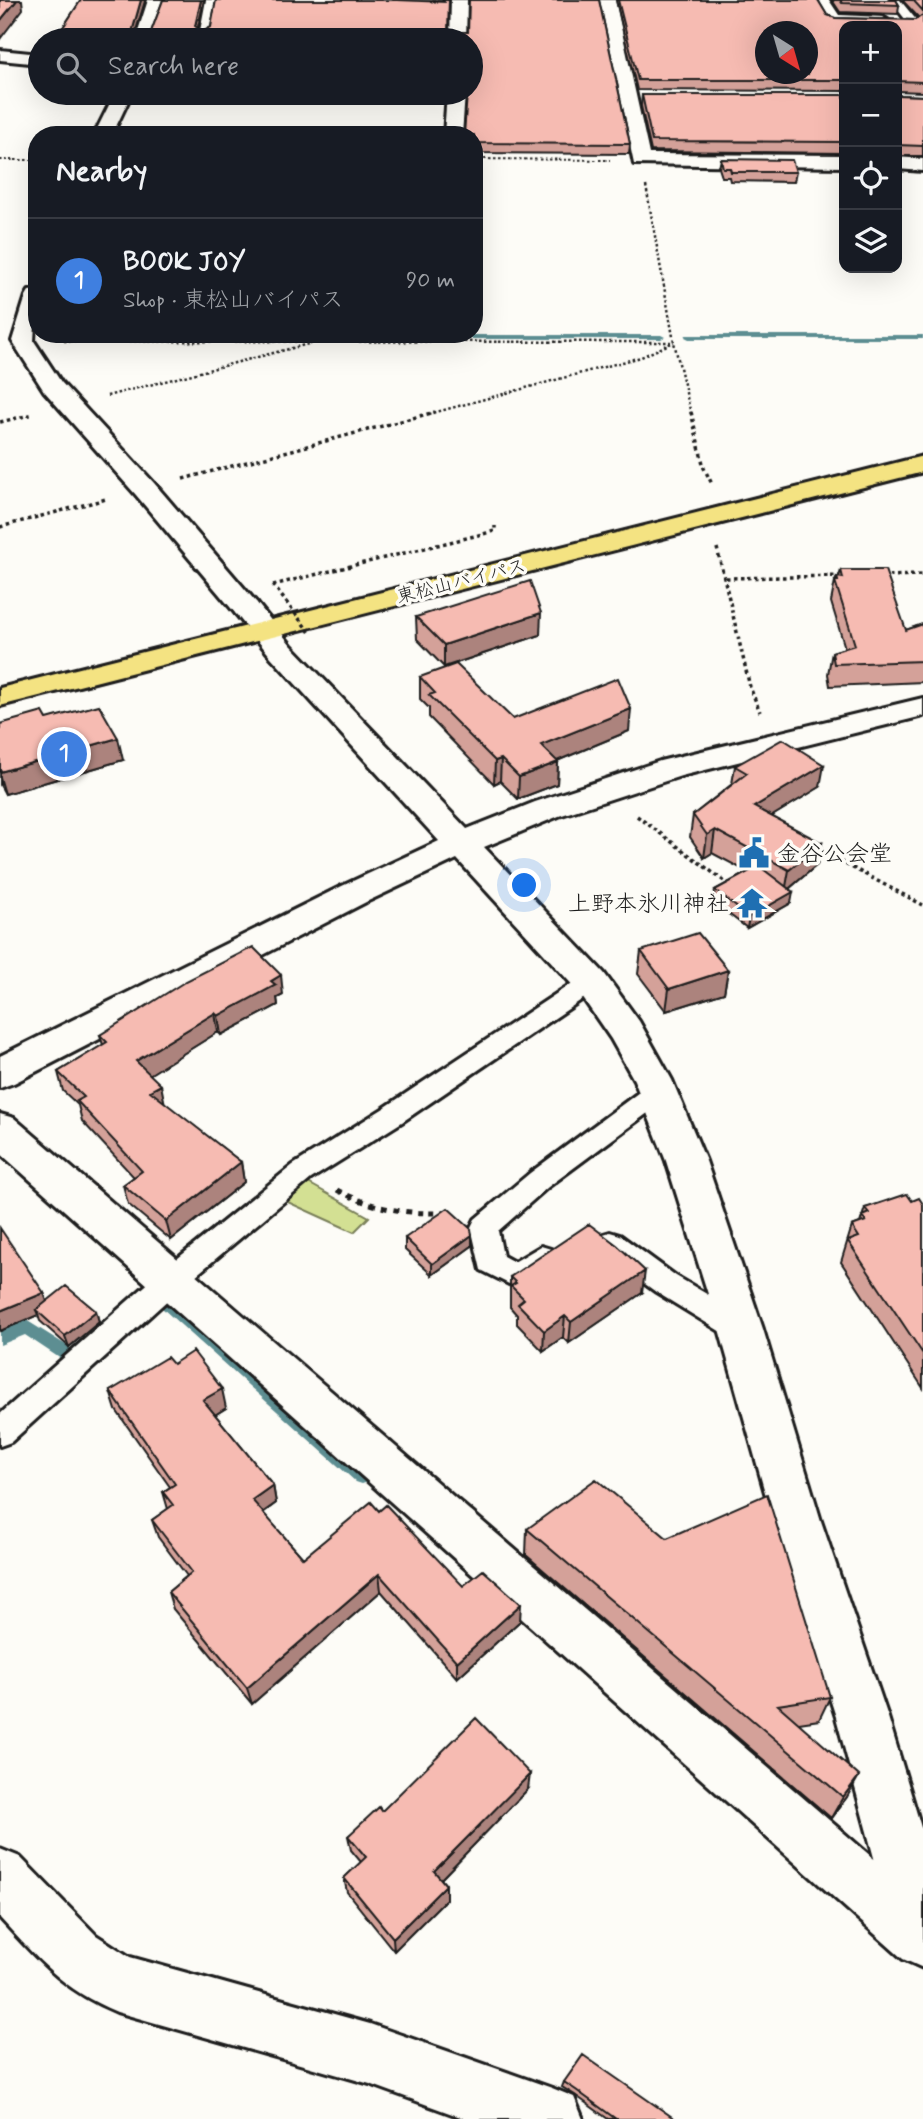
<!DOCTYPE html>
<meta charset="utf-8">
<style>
:root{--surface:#171b24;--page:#242831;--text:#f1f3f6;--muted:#9ea1a6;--line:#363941;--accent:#db2777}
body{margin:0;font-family:Mynerve,"Klee One",sans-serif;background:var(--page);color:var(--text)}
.controls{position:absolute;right:21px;top:21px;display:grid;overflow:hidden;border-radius:14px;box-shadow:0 7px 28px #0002}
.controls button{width:63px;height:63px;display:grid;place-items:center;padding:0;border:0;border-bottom:2px solid var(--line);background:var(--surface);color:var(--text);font:35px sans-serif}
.compass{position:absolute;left:755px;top:21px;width:63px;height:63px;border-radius:50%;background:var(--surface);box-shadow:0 7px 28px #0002;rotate:143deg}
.you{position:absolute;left:525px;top:886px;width:24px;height:24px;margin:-18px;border:5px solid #fff;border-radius:50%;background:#1a73e8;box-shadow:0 0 0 10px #1a73e833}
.badge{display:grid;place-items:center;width:46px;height:46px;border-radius:50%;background:var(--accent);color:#fff;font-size:23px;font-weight:700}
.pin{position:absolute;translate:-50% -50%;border:4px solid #fff;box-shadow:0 2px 7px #0006}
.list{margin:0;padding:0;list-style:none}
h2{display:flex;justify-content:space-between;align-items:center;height:91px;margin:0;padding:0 28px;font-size:30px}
h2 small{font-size:23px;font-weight:400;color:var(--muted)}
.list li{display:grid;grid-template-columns:46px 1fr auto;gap:21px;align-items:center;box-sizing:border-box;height:126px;padding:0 28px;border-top:2px solid var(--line)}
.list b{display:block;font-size:26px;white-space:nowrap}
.list p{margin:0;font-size:23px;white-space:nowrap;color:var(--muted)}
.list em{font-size:23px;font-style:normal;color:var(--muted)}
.icon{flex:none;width:38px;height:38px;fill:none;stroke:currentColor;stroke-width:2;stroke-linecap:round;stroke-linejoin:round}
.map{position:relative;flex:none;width:923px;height:2119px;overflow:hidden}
.search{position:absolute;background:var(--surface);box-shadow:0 7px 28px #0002;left:28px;top:28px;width:455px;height:77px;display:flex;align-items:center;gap:18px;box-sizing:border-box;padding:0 24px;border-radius:38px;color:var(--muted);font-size:26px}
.panel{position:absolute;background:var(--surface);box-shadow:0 7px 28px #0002;left:28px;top:126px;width:455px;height:217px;border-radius:28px}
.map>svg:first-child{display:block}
.green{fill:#d3e093;stroke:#787e58;stroke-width:2}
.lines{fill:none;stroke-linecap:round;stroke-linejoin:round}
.stream{fill:#5d8e92;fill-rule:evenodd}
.service-casing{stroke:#1c1c1c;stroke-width:6}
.minor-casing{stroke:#1c1c1c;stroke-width:6}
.tertiary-casing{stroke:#1c1c1c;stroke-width:6}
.trunk-casing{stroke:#1c1c1c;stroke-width:6}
.path-far3{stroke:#1c1c1c;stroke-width:2;stroke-dasharray:2.5 2.5;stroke-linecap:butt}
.path-far2{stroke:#1c1c1c;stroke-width:2.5;stroke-dasharray:2.5 2.5;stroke-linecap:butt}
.path-far1{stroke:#1c1c1c;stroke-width:3.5;stroke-dasharray:3.5 3.5;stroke-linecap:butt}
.path{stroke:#1c1c1c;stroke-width:5;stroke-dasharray:6 6;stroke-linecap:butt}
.service{fill:#fdfcf7;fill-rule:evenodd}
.minor{fill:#fdfcf7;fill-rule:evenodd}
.tertiary{fill:#fdfcf7;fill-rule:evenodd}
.trunk{fill:#f4e382;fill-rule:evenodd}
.path-bridge{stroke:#1c1c1c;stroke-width:3.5;stroke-dasharray:3.5 3.5;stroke-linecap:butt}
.wall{fill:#d4a199;stroke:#1c1c1c;stroke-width:2}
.shaded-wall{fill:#ac837d;stroke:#1c1c1c;stroke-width:2}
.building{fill:#f6bbb2;stroke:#1c1c1c;stroke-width:2;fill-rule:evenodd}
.labels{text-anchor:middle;stroke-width:7;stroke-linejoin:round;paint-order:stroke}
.far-street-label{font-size:19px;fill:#1c1c1c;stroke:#fdfcf7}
.poi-label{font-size:23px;fill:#1c1c1c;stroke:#fdfcf7;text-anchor:start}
</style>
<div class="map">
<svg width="923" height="2119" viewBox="0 0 923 2119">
<rect width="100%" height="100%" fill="#fdfcf7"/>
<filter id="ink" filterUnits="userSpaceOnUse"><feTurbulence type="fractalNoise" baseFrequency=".0143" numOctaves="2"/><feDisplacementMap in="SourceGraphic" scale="14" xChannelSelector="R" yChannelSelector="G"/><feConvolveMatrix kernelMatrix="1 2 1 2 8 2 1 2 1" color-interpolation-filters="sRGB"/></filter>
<g filter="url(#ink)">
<path class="green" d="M303,1180L369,1217L354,1232L281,1199Z"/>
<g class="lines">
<path class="stream" d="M48,334L440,335L444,337L440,339L51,338L47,336Z
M454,335H661L665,337L661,339H457L453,337Z
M686,335H923V339H689L685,337Z
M162,1291L168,1293L368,1470L371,1476L368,1482L362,1484L356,1482L162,1308L152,1314L146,1312L144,1307L156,1293Z
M26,1320L88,1359L90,1364L88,1369L82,1371L76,1369L25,1335L0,1345V1331Z"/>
<g class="service-casing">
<path id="service" d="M206,0H216L209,36L204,39L199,36Z
M890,0H900L918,22L917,24H909Z
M591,974L599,976L603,982L599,988L402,1122L311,1179L182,1287L11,1442L0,1446V1414L162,1271L293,1165L384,1108L583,976Z
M659,1082L668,1084L671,1091L668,1098L548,1187L498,1231L503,1256L514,1262L541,1246L551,1249L555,1257C548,1271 530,1282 515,1287L481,1270L471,1227L475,1219L530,1173L650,1084Z
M610,1232L620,1235L676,1276L751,1320L755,1329L751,1338L741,1341L731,1338L656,1292L600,1251L596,1243L600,1235Z"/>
</g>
<g class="minor-casing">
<path id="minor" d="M451,0H467L466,40H450Z
M599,0H615L649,154L844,155V167L634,164Z
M813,0H829L839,15L883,17L891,22L885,26L828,23Z
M0,50L40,54V64L0,60Z
M447,93H465L462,135H444Z
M897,157L923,159V171L897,169Z
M37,290L34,341L61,382L154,483L256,602L260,608L256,614L246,617L236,614L136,495L44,391L12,341L26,296L29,291Z
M0,1114L14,1118L923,1901V1968L903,1959L0,1153Z
M0,1849L20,1857L96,1935L130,1957L370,2024L552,2088L574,2097L583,2119H466L370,2084L117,2012C63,1990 39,1960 0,1918Z"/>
</g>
<g class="tertiary-casing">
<path id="tertiary" d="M148,0H164L151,40H135Z
M115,93H132L112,135H94Z
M246,599L256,602L291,645L467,829L535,802L660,761L923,698V716L681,776L559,816L484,847L604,973L639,1021L672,1080L706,1161L763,1329L821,1521L888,1717L923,1834V1961L903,1952L894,1932L836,1717L773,1521L719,1329L666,1161L634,1080L611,1039L578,991L457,859L366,902L14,1083L0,1088V1056L342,886L439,841L271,657L236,614L232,608L236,602Z"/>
</g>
<g class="trunk-casing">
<path id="trunk" d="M923,456V472L0,706V688Z"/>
</g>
<path class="path-far3" d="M474,159L610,160
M0,160H37"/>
<path class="path-far2" d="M646,186L674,342L691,414
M64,341L671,342
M107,396L312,343
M429,414L641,357L674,342"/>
<path class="path-far1" d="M691,412L704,468L712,484
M0,422L34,414
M183,479L435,412
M0,527L106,499
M717,548L750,687L760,712
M882,576L923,575
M726,578L845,576
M273,585L495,531V526
M637,816L724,881
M815,848L923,905"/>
<path class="path" d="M337,1190C374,1209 405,1214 446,1213"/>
<use href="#service" class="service"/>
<use href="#minor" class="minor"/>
<use href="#tertiary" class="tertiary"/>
<use href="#trunk" class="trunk"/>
<path class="path-bridge" d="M273,585L311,634"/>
</g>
<path class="wall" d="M81,0H145L136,32H151L163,0H204L198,28L202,32L211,27L216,0H397L434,1L432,0H449L448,32H468L469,0H599L630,144L629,154L474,153V135H464L467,93H471V40H61L60,32Z
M616,0H818L827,15L835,18L915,20L919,18L902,0H923V92L897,91V95L923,96V156H897V26H844V91L637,90Z
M832,0H896L899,5L898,14L840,12Z
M375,93H446L444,98L375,99Z
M642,95H844V153L651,151L641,106Z
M721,159L796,172L794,182L730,181L729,177H722L719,168Z
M841,570L906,630L923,624V682L830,686L828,674L832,652L845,648L831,602L835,581L837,577H839Z
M416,617L540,635L444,667L417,639Z
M420,677L513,719L629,731L557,761L558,762L557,784L518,799L500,781L494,784L429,717V708L420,699Z
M47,719L123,760L5,794L0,785V724Z
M735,766L820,787L772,816L817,865L789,889L791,903L747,928L713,902L715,890L748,872L712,853L704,858L690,837L693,815L732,784Z
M641,951L728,970L724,993L666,1011L638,974Z
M283,995L277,998L278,1005L221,1035L218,1032L150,1074L164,1103L241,1162L244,1182L171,1240L128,1204L123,1185L134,1177L82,1121L78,1105L63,1091L58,1072L103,1045L100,1035Z
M912,1201L923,1204V1388L841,1262L852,1226L860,1223L865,1208Z
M405,1238L472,1246L432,1275L405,1250Z
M510,1277L642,1293L569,1343L563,1337L543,1351L517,1324V1315L510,1307Z
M44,1293L47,1301L96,1311L99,1322L69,1347L40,1321L38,1315L0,1331Z
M173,1364L226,1408L215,1415L273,1485L276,1503L263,1513L303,1558L379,1511L463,1586L520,1621L457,1678L381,1591L252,1704L173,1609L168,1592L187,1576L158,1537L152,1520L168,1509L163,1492L170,1487L116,1410L110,1391Z
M527,1529L830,1697L819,1720L799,1723L847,1797L831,1818L526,1555Z
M528,1789L441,1879L446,1885V1899L394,1951L347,1892L344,1878L361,1862L351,1850L348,1836L382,1811Z
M564,2082L675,2119H608L575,2095L562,2087Z"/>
<path class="shaded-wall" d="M17,0H22L23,9L0,39V21Z
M141,0H145V1L134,37L132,32Z
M201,0H204L196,36L195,26Z
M541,613L540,635L444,667V645Z
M631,709L629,731L540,768L541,745Z
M118,738L123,760L5,794L0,777V772Z
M501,759L500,781L494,784L495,761Z
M558,762L557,784L518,799L519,777Z
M824,765L820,787L751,829L754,807Z
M715,830L712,853L704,858L707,835Z
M822,843L817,865L785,892L789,870Z
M793,892L791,903L747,928L749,917Z
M728,970L724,993L666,1011L669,989Z
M281,975L283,995L277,998L278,1005L221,1035L218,1016Z
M215,1013L218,1032L141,1080L136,1061Z
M161,1085L165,1105L150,1091Z
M241,1162L244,1182L171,1240L166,1221Z
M472,1235V1246L432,1275V1264Z
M645,1271L642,1293L569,1343L571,1322Z
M44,1293L50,1310H36L38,1315L0,1331V1311Z
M96,1311L99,1322L69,1347L65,1336Z
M565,1316L563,1337L543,1351L544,1331Z
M222,1389L226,1408L208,1419L203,1400Z
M273,1485L276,1503L255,1518L252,1500Z
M379,1574L381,1591L252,1704L247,1688Z
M521,1604L520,1621L457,1678V1662Z
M530,1774L528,1789L435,1885L434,1871Z
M859,1776L847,1797L831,1818L843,1797Z
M446,1885V1899L394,1951L393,1938Z"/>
<path class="building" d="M0,0H17L0,21Z
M81,0H141L132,32H151L163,0H201L195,26L202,32L211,27L216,0H397L444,2L442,0H449L448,32H468L469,0H599L630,144L474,143V135H464L467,93H471V40H181L182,35L93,38L94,31L60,32Z
M618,0H818L827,15L835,18L915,20L923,15V82L897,81V95L923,96V146L897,145V26H844V80H638ZM766,32H808V74H766Z
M840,0H896L899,5L842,3Z
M913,0H923V11Z
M642,95H844V142L652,141Z
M721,159L792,160L796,172H731L730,168H723Z
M841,570H885L906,630L923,624V661L834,664L832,652L855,645L835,581H838L837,577L843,578Z
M530,581L541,613L444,645L416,617Z
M456,664L513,719L618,678L631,709L541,745L558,762L519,777L501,759L495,761L429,695L435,693L420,677Z
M99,705L118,738L0,772V724L43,712L47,719Z
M783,739L824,765L754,807L822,843L789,870L715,830L707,835L693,815L747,773L735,766Z
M759,866L793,892L749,917L715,890Z
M698,933L728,970L669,989L641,951Z
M253,947L281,975L271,981L276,985L218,1016L215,1013L136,1061L161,1085L150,1091L241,1162L166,1221L123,1185L142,1171L77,1101L84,1097L58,1072L107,1042L100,1035L186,981Z
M907,1194L912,1201L919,1198L923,1204V1354L848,1241L859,1237L852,1226L866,1221L862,1216L869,1213L865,1208Z
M448,1208L471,1229L472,1235L432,1264L405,1238Z
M589,1224L617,1245L645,1271L571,1322L565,1316L544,1331L518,1304L524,1299L511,1286L516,1283L510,1277Z
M0,1228L44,1293L0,1311Z
M66,1286L96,1311L65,1336L36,1310Z
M193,1351L222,1389L203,1400L273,1485L252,1500L303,1558L371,1502L379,1511L386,1505L463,1586L483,1570L521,1604L457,1662L379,1574L247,1688L168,1592L192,1572L152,1520L173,1505L163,1492L175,1484L110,1391L167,1357L173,1364Z
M596,1479L667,1538L767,1494L830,1697L778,1705L859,1776L843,1797L527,1529Z
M476,1718L530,1774L434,1871L446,1885L393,1938L344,1878L366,1857L348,1836L379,1807L382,1811Z
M583,2055L675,2119H616L576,2090L564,2082Z"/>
</g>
<defs>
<g id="civic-bare" transform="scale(2.415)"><path d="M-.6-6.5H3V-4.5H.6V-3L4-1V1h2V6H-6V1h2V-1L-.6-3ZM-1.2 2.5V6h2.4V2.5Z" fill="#1f6fb2" stroke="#fdfcf7" stroke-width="2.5" paint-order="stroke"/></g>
<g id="temple-bare" transform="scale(2.415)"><path d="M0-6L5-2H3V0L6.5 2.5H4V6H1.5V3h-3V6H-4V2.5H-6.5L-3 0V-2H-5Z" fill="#1f6fb2" stroke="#fdfcf7" stroke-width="2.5" paint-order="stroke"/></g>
</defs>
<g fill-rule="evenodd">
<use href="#civic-bare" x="754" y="853"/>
<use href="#temple-bare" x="752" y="903"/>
</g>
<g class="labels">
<g class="far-street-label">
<text transform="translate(461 580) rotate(-14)" y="7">東松山バイパス</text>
</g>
<g class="poi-label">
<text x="777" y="861">金谷公会堂</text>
<text x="729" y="911" text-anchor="end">上野本氷川神社</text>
</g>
</g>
</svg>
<div class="controls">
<button>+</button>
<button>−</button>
<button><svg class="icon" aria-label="locate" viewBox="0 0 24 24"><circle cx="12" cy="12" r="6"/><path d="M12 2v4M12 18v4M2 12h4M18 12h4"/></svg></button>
<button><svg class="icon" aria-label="layers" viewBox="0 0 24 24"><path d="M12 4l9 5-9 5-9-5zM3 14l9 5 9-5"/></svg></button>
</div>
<svg class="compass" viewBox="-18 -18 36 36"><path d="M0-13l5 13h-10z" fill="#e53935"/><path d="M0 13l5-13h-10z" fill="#9ea1a6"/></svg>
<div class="you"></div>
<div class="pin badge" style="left:64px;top:754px;background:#3f7fe0">1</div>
<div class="search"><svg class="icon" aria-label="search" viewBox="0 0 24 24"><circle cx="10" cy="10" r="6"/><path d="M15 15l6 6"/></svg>Search here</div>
<section class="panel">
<h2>Nearby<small></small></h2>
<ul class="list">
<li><span class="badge" style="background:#3f7fe0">1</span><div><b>BOOK JOY</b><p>Shop · 東松山バイパス</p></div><em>90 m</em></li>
</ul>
</section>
</div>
